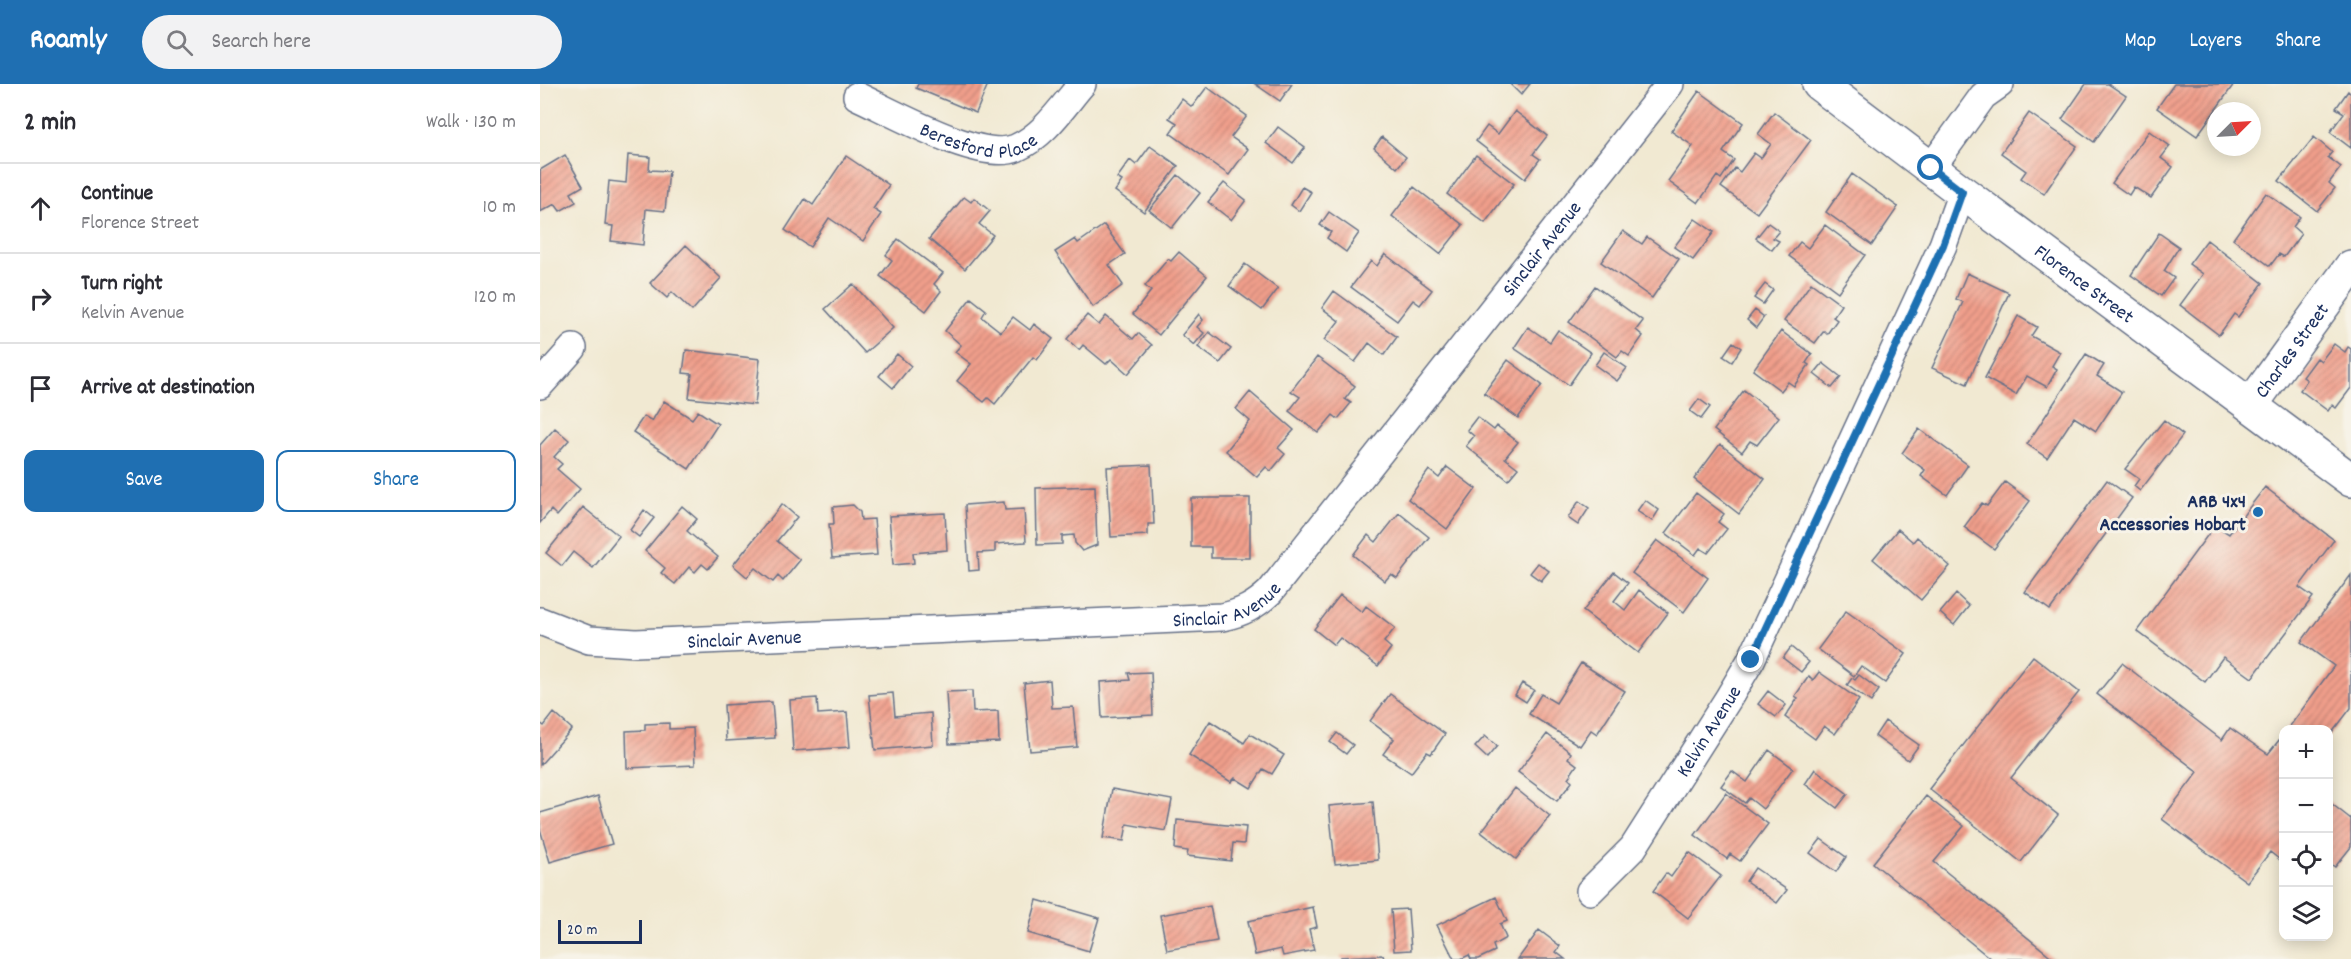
<!DOCTYPE html>
<meta charset="utf-8">
<style>
:root{--surface:#fff;--page:#f2f2f3;--text:#2b2b33;--muted:#7c7c81;--line:#e1e1e2;--accent:#1f6fb2}
body{margin:0;font-family:Dekko,sans-serif;background:var(--page);color:var(--text)}
.controls{position:absolute;right:18px;bottom:18px;display:grid;overflow:hidden;border-radius:12px;box-shadow:0 3px 15px #0003}
.controls button{width:54px;height:54px;display:grid;place-items:center;padding:0;border:0;border-bottom:2px solid var(--line);background:var(--surface);color:var(--text);font:30px sans-serif}
.compass{position:absolute;left:1667px;top:18px;width:54px;height:54px;border-radius:50%;background:var(--surface);box-shadow:0 3px 15px #0003;rotate:66deg}
.scale{position:absolute;left:18px;bottom:15px;width:84px;box-sizing:border-box;padding-left:6px;border:3px solid #1b2f5e;border-top:0;font-size:16px;line-height:21px;white-space:nowrap;color:#1b2f5e;-webkit-text-stroke:4px #f7f3e8;paint-order:stroke}
.stop{position:absolute;width:18px;height:18px;margin:-14px;border:4px solid #1f6fb2;border-radius:50%;background:#fff}
.stop.end{background:#1f6fb2;border-color:#fff;box-shadow:0 2px 6px #0008}
.list{margin:0;padding:0;list-style:none}
h2{display:flex;justify-content:space-between;align-items:center;height:78px;margin:0;padding:0 24px;font-size:26px}
h2 small{font-size:20px;font-weight:400;color:var(--muted)}
.list li{display:grid;grid-template-columns:39px 1fr auto;gap:18px;align-items:center;box-sizing:border-box;height:90px;padding:0 24px;border-top:2px solid var(--line)}
.list b{display:block;font-size:22px;white-space:nowrap}
.list p{margin:0;font-size:20px;white-space:nowrap;color:var(--muted)}
.list em{font-size:20px;font-style:normal;color:var(--muted)}
.actions{display:flex;gap:12px;padding:18px 24px}
.actions a{flex:1;padding:14px 0;border:2px solid var(--accent);border-radius:12px;text-align:center;font-size:21px;color:var(--accent)}
.actions .main{background:var(--accent);color:#fff}
.icon{flex:none;width:33px;height:33px;fill:none;stroke:currentColor;stroke-width:2;stroke-linecap:round;stroke-linejoin:round}
.map{position:relative;flex:none;width:1811px;height:875px;overflow:hidden}
header{display:flex;align-items:center;gap:36px;box-sizing:border-box;height:84px;padding:0 30px;background:var(--accent);color:#fff}
header strong{font-size:28px}
nav{display:flex;gap:33px;margin-inline-start:auto;font-size:21px}
.search{width:420px;height:54px;background:var(--page);display:flex;align-items:center;gap:15px;box-sizing:border-box;padding:0 21px;border-radius:33px;color:var(--muted);font-size:22px}
main{display:flex}
aside{flex:1;background:var(--surface)}
.map>svg:first-child{display:block}
.building{fill:url(#building-hatch)}
.lines{fill:none;stroke-linecap:round;stroke-linejoin:round}
.minor-casing{stroke:#667087;stroke-width:30}
.tertiary-casing{stroke:#667087;stroke-width:36}
.minor{stroke:#fff;stroke-width:27}
.tertiary{stroke:#fff;stroke-width:33}
.route{stroke:#1f6fb2;stroke-width:8}
.poi-dot{fill:#1f6fb2;stroke:#f7f3e8;stroke-width:2}
.labels{text-anchor:middle;stroke-width:6;stroke-linejoin:round;paint-order:stroke}
.street-label{font-size:20px;fill:#1b2f5e;stroke:#f7f3e8}
.poi-label{font-size:20px;font-weight:bold;fill:#1b2f5e;stroke:#f7f3e8;text-anchor:end}
</style>
<header>
<strong>Roamly</strong>
<div class="search"><svg class="icon" aria-label="search" viewBox="0 0 24 24"><circle cx="10" cy="10" r="6"/><path d="M15 15l6 6"/></svg>Search here</div>
<nav><a>Map</a><a>Layers</a><a>Share</a></nav>
</header>
<main>
<aside>
<h2>2 min<small>Walk · 130 m</small></h2>
<ul class="list">
<li><svg class="icon" aria-label="ahead" viewBox="0 0 24 24"><path d="M12 20V5M6 11l6-6 6 6"/></svg><div><b>Continue</b><p>Florence Street</p></div><em>10 m</em></li>
<li><svg class="icon" aria-label="right" viewBox="0 0 24 24"><path d="M7 20v-9h11M14 6l5 5-5 5"/></svg><div><b>Turn right</b><p>Kelvin Avenue</p></div><em>120 m</em></li>
<li><svg class="icon" aria-label="arrive" viewBox="0 0 24 24"><path d="M6 21V4h12l-3 4 3 4H6"/></svg><div><b>Arrive at destination</b></div></li>
</ul>
<div class="actions"><a class="main">Save</a><a>Share</a></div>
</aside>
<div class="map">
<svg width="1811" height="875" viewBox="0 0 1811 875">
<defs>
<pattern id="building-hatch" width="6" height="6" patternUnits="userSpaceOnUse" patternTransform="scale(1.5)"><rect width="6" height="6" fill="#f19f8b"/><path d="M-1 1l2-2M0 6l6-6M5 7l2-2" fill="none" stroke="#c28275"/></pattern>
</defs>
<rect width="100%" height="100%" fill="#f7f3e8"/>
<filter id="ink" filterUnits="userSpaceOnUse"><feTurbulence type="fractalNoise" baseFrequency=".0167" numOctaves="2"/><feDisplacementMap in="SourceGraphic" scale="12" xChannelSelector="R" yChannelSelector="G"/><feConvolveMatrix kernelMatrix="1 2 1 2 8 2 1 2 1" color-interpolation-filters="sRGB"/></filter>
<filter id="wash" filterUnits="userSpaceOnUse"><feTurbulence type="fractalNoise" baseFrequency=".008" numOctaves="4" result="noise"/><feDisplacementMap in="SourceGraphic" scale="24" xChannelSelector="R" yChannelSelector="G"/><feGaussianBlur stdDeviation="1.35" result="paint"/><feColorMatrix in="noise" values="0 0 0 0 0 0 0 0 0 0 0 0 0 0 0 0 0 1.4 0 .05"/><feComposite in="paint" operator="in"/></filter>
<g filter="url(#wash)">
<rect width="100%" height="100%" fill="#f1e9d2"/>
<g id="blocks">
<path class="building" d="M378,0H448L436,29L376,4Z
M715,0H752L740,17Z
M970,0H990L981,11Z
M1546,0H1568L1586,12L1554,58L1522,35Z
M1634,0H1694L1657,52L1617,24Z
M667,3L707,32L691,53L708,65L689,91L630,49L637,39L629,34L642,15L652,23Z
M1159,7L1203,39L1183,68L1194,76L1181,95L1177,92L1158,119L1128,97L1153,62L1131,47Z
M1808,7L1811,10V64L1790,48L1804,29L1796,24Z
M975,27L1007,52L993,70L1000,75L985,95L936,57L947,42L958,50Z
M1234,28L1271,56L1217,129L1181,103L1195,84L1200,88L1214,69L1221,74L1231,60L1218,50Z
M1489,29L1537,62L1504,110L1481,94L1486,87L1461,69Z
M738,43L765,63L753,79L726,59Z
M1609,47L1630,62L1621,74L1633,83L1611,114L1594,103L1589,111L1572,99Z
M842,53L866,73L857,84L834,64Z
M1774,53L1792,68L1788,73L1801,83L1789,99L1795,104L1777,127L1739,97Z
M610,62L638,82L604,128L575,107L582,97L577,94L590,76L596,81Z
M25,71L43,102L31,109L36,118L20,127L15,120L0,128V86Z
M88,71L110,73L109,86L129,87L125,127L106,125L103,161L71,157L73,142L65,141L69,97L86,99Z
M936,71L974,100L945,139L907,110Z
M306,72L349,101L333,125L341,130L323,157L289,134L270,163L245,146L265,115L273,121Z
M1312,90L1358,123L1332,161L1286,128Z
M638,91L660,109L632,144L609,126Z
M684,99L706,116L691,136L668,118Z
M762,103L771,108L759,127L751,121Z
M874,103L923,141L900,170L852,132Z
M1726,109L1760,133L1753,143L1761,150L1744,173L1739,170L1730,182L1693,155Z
M424,113L431,118L434,114L450,127L439,140L453,151L425,185L389,155Z
M789,128L819,149L806,168L787,154L791,148L780,141Z
M1155,135L1174,148L1153,176L1134,163Z
M1228,139L1239,147L1233,154L1239,157L1232,166L1216,154Z
M564,141L585,170L569,181L583,201L553,223L515,168L535,155L538,159Z
M1285,141L1325,171L1298,208L1249,172L1260,158L1268,164Z
M1083,147L1102,160L1107,153L1139,175L1112,214L1061,178Z
M1619,149L1639,163L1624,187L1634,194L1621,212L1591,191Z
M358,155L403,189L394,200L401,207L386,227L340,192L352,176L346,171Z
M1667,156L1723,199L1698,233L1694,230L1679,251L1640,221L1663,190L1649,180Z
M146,161L181,194L152,227L132,208L127,214L110,199Z
M639,168L667,192L619,251L593,230L611,207L605,202L628,175L631,177Z
M845,170L892,206L880,221L873,216L857,237L811,203L831,177L837,182Z
M705,180L738,205L722,226L689,202Z
M1427,189L1469,209L1427,300L1392,284L1423,218L1416,215Z
M1271,199L1301,221L1293,233L1297,236L1287,250L1284,247L1275,259L1244,237Z
M313,200L353,244L325,269L285,225Z
M1225,200L1233,206L1223,220L1214,214Z
M1055,202L1103,237L1096,246L1103,252L1089,272L1082,267L1077,273L1029,238Z
M794,207L857,253L844,271L829,259L815,278L784,256L799,237L782,224Z
M431,214L446,226L442,233L461,248L473,233L490,246L494,240L513,255L497,276L493,273L455,320L448,314L444,318L417,297L431,280L415,268L421,261L405,247Z
M1215,226L1224,233L1216,244L1207,236Z
M659,230L663,236L657,243L664,249L654,261L642,251Z
M547,231L559,241L566,232L593,255L598,249L612,261L588,290L571,275L566,280L543,261L539,266L527,255Z
M1478,232L1497,243L1491,252L1520,268L1512,282L1517,285L1507,303L1487,292L1476,311L1445,294Z
M988,243L1010,258L1018,246L1051,269L1029,301L974,264Z
M1241,247L1272,270L1266,279L1269,281L1254,302L1248,298L1241,307L1213,286Z
M669,248L691,265L680,279L658,263Z
M1193,258L1201,264L1192,278L1183,272Z
M1794,260L1805,268L1808,263L1811,265V304L1796,324L1792,321L1788,327L1760,306L1767,296L1763,293L1777,274L1781,277Z
M146,266L220,275L215,321L149,314L152,290L143,289Z
M1064,268L1087,284L1077,297L1055,281Z
M357,270L371,282L353,304L339,292Z
M1546,270L1564,281L1557,292L1582,308L1556,347L1534,333L1507,374L1487,360Z
M777,273L815,302L805,315L811,319L798,335L793,331L778,349L749,327L760,313L751,307Z
M968,276L1002,301L978,334L944,309Z
M1283,279L1301,293L1292,304L1274,290Z
M1204,306L1239,333L1217,361L1210,357L1202,368L1174,346Z
M710,308L754,346L738,364L745,370L731,387L726,383L717,393L686,367L710,337L696,325Z
M1159,315L1170,323L1161,335L1150,327Z
M124,317L152,335L158,327L178,340L149,385L93,348L104,332L112,337Z
M937,333L954,346L957,342L978,358L965,374L978,384L968,396L926,362L934,352L927,346Z
M1624,336L1643,351L1600,407L1594,402L1599,395L1585,385Z
M15,344L29,356L14,373L22,380L17,385L40,405L17,432L11,426L0,439V361Z
M1379,345L1428,381L1407,411L1381,392L1385,386L1362,369Z
M1180,360L1225,395L1199,430L1154,395Z
M611,381L614,440H608V451L571,453L567,383Z
M907,383L936,405L907,445L868,415L889,386L899,394Z
M1567,396L1592,414L1510,526L1485,508Z
M1465,398L1490,417L1454,465L1424,443L1442,419L1447,422Z
M555,402L557,461L542,467L535,459L534,451L522,452V460L497,461L496,404Z
M1725,403L1794,456L1759,503L1773,513L1712,594L1683,573L1665,598L1597,547L1675,441L1689,450Z
M1156,409L1184,430L1178,438L1187,445L1168,469L1160,464L1155,471L1126,449Z
M651,414H710V474H671V463H651Z
M1105,416L1119,426L1112,437L1097,427Z
M1039,417L1049,424L1038,441L1028,434Z
M464,418L465,426L484,425L486,458L455,460V468L438,469L439,486L429,487L425,421Z
M242,420L257,433L237,457L260,476L243,497L238,492L233,498L215,484L207,493L193,481Z
M313,421L320,428L321,436L334,435L337,471L292,474L289,440H294L293,423Z
M142,422L157,435L147,447L178,473L168,485L162,480L155,488L149,483L135,500L121,489L125,484L105,467Z
M43,423L79,452L53,484L33,468L22,482L6,469Z
M104,426L114,434L99,453L90,446Z
M405,429L407,466L373,469L374,479L353,481L349,432Z
M859,429L889,453L857,494L851,490L845,497L813,471L828,451L836,458Z
M1358,445L1373,458L1377,453L1410,482L1381,516L1333,475Z
M1117,456L1168,494L1144,528L1092,489Z
M998,479L1009,487L1001,497L990,489Z
M1074,488L1088,499L1074,517L1085,526L1099,506L1128,529L1098,569L1043,527Z
M1811,491V624L1788,654V646H1747L1794,582L1761,558Z
M1416,510L1429,522L1414,541L1400,529Z
M800,511L822,528L826,522L855,544L844,558L851,564L838,582L800,554L794,561L774,545Z
M1306,527L1366,570L1345,599L1321,582L1314,592L1278,565Z
M1251,563L1269,578L1261,588L1243,574Z
M1493,572L1539,608L1471,694L1518,731L1481,778L1389,705Z
M1041,579L1085,607L1057,650L1051,646L1040,662L989,630L1001,610L1016,619Z
M1582,579L1682,656L1690,644L1728,670L1744,650V779L1730,768L1707,798L1622,735L1658,688L1557,610Z
M611,588L613,631L562,634L560,598L590,596L588,589Z
M1279,588L1319,616L1295,650L1284,642L1275,655L1245,633L1258,614L1255,612L1269,592L1273,596Z
M1319,591L1339,606L1331,618L1307,601L1312,594L1315,596Z
M510,596L512,624L533,623L537,663L490,667L484,599Z
M982,599L994,606L986,618L975,611Z
M432,607L433,628L458,627L459,658L409,660L406,608Z
M1228,607L1246,621L1236,633L1218,620Z
M353,609L355,632L391,629L393,661L335,666L329,611Z
M850,610L905,650L891,670L887,668L871,689L843,670L854,655L830,637Z
M277,614L278,630L307,628L310,663L253,667L250,616Z
M232,618L235,654L186,657L184,621Z
M14,629L32,645L0,681V639L4,642Z
M670,637L704,659L710,650L744,671L732,690L723,685L711,704L695,694L691,698L649,671Z
M1345,637L1379,661L1368,676L1335,652Z
M129,639V645L153,644L155,681L87,684L86,647L105,646V640Z
M797,649L813,661L806,670L790,658Z
M1007,650L1031,669L1028,674L1037,681L1028,694L1032,698L1017,717L978,688Z
M945,652L957,662L947,674L935,663Z
M1229,666L1253,684L1223,725L1209,714L1205,719L1181,702L1192,687L1207,698Z
M1275,685L1308,710L1297,724L1265,700Z
M975,704L1010,732L976,775L941,748Z
M572,705L632,716L626,747L587,740L584,757L563,754Z
M1186,709L1228,740L1200,777L1190,770L1187,775L1155,751Z
M58,712L72,760L10,778L0,745V729Z
M1386,712L1424,742L1394,778L1514,875H1451L1333,779Z
M1788,717L1811,735V763L1795,783L1788,778Z
M833,718L838,776L795,780L789,722Z
M637,736L706,743L704,760L693,759L691,777L647,772L648,767L635,765Z
M1281,755L1306,773L1296,788L1270,769Z
M1149,768L1181,792L1148,834L1113,807L1126,789L1131,793Z
M1215,784L1247,806L1237,819L1206,797Z
M956,813L967,837L960,840L966,854L953,861L955,867L938,875H931L929,871L921,875H914L897,841Z
M497,816L559,834L549,867L488,849Z
M670,822L677,857L627,866L620,831Z
M773,823L777,843L769,845L774,866L743,872L741,865L715,871L708,837Z
M868,825L871,866L854,867L851,826Z
M999,846L1020,862L1016,868L1025,875H978Z
M843,871L844,875H801V873Z"/>
</g>
</g>
<g filter="url(#ink)">
<use href="#blocks" fill-opacity="0" stroke="#667087" stroke-width="1.5"/>
<g class="lines">
<g class="minor-casing">
<g id="minor">
<path id="s1" d="M317,12C352,28 441,79 476,64C504,52 523,22 542,0"/>
<path d="M1391,84L1443,12L1460,0"/>
<path d="M0,301L33,264"/>
<path id="s2" d="M0,537L49,556L96,559L682,533C702,529 715,522 730,508L1130,0"/>
<path id="s3" d="M1050,807L1093,764L1188,615L1211,576L1403,161L1422,108"/>
</g>
</g>
<g class="tertiary-casing">
<g id="tertiary">
<path id="s4" d="M1279,0L1422,108L1811,396"/>
<path id="s5" d="M1711,321L1811,183"/>
</g>
</g>
<use href="#minor" class="minor"/>
<use href="#tertiary" class="tertiary"/>
</g>
</g>
<g class="lines" filter="url(#ink)">
<path class="route" d="M1211,576L1403,161L1422,108L1391,84"/>
</g>
<circle class="poi-dot" cx="1718" cy="428" r="6"/>
<g class="labels">
<g class="street-label">
<text dy="7" stroke="none"><textPath href="#s1" startOffset="132">Beresford Place</textPath></text>
<text dy="7" stroke="none"><textPath href="#s2" startOffset="1179">Sinclair Avenue</textPath></text>
<text dy="7" stroke="none"><textPath href="#s4" startOffset="332">Florence Street</textPath></text>
<text dy="7" stroke="none"><textPath href="#s5" startOffset="68">Charles Street</textPath></text>
<text dy="7" stroke="none"><textPath href="#s2" startOffset="694">Sinclair Avenue</textPath></text>
<text dy="7" stroke="none"><textPath href="#s2" startOffset="208">Sinclair Avenue</textPath></text>
<text dy="7" stroke="none"><textPath href="#s3" startOffset="200">Kelvin Avenue</textPath></text>
</g>
<g class="poi-label">
<text x="1706" y="423">ARB 4x4<tspan x="1706" dy="23">Accessories Hobart</tspan></text>
</g>
</g>
</svg>
<div class="controls">
<button>+</button>
<button>−</button>
<button><svg class="icon" aria-label="locate" viewBox="0 0 24 24"><circle cx="12" cy="12" r="6"/><path d="M12 2v4M12 18v4M2 12h4M18 12h4"/></svg></button>
<button><svg class="icon" aria-label="layers" viewBox="0 0 24 24"><path d="M12 4l9 5-9 5-9-5zM3 14l9 5 9-5"/></svg></button>
</div>
<svg class="compass" viewBox="-18 -18 36 36"><path d="M0-13l5 13h-10z" fill="#e53935"/><path d="M0 13l5-13h-10z" fill="#7c7c81"/></svg>
<div class="scale">20 m</div>
<div class="stop" style="left:1391px;top:84px"></div>
<div class="stop end" style="left:1211px;top:576px"></div>
</div>
</main>
